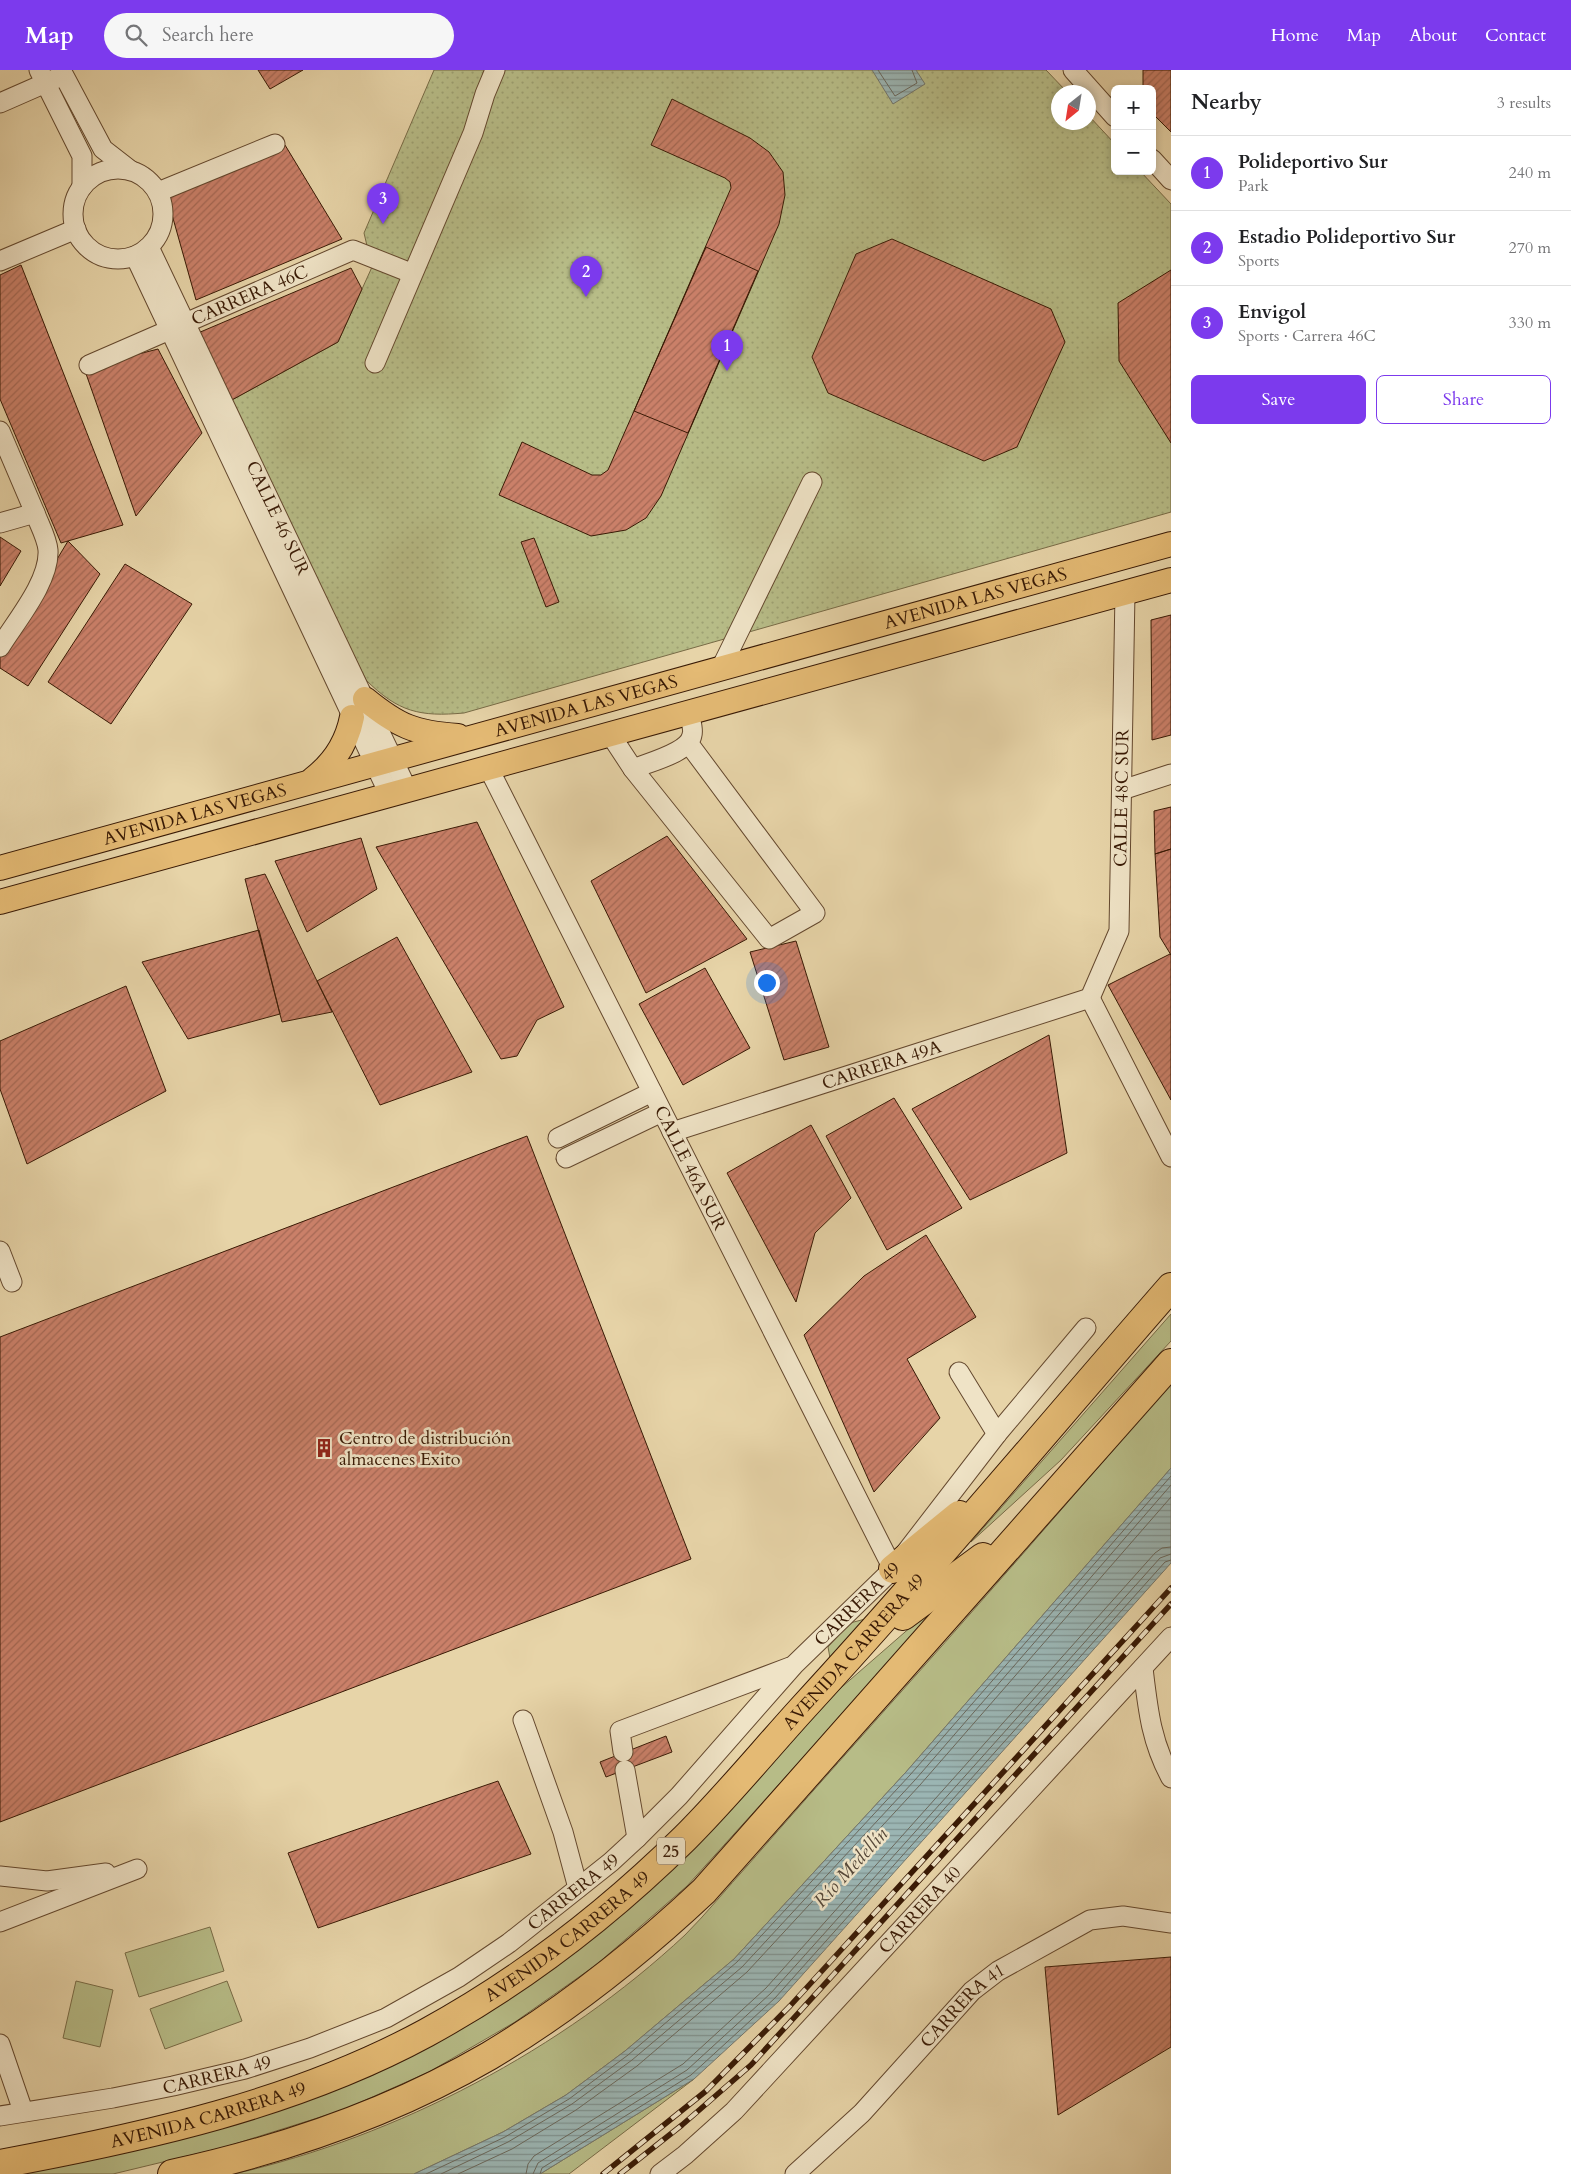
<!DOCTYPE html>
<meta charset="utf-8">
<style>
:root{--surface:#fff;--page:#f6f6f6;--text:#202124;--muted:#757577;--line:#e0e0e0;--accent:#7c3aed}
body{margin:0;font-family:Cardo,serif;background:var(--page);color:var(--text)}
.controls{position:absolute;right:15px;top:15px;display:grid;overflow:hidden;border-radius:8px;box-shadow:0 2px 8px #0003}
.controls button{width:45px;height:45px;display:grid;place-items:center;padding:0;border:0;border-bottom:1px solid var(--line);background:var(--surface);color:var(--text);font:25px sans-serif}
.compass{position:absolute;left:1051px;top:15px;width:45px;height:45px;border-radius:50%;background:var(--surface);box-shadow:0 2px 8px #0003;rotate:210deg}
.you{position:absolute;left:766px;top:912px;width:18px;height:18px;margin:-12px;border:4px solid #fff;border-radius:50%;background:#1a73e8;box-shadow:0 0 0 8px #1a73e833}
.badge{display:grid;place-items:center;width:32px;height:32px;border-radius:50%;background:var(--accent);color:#fff;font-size:16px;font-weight:700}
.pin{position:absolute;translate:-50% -41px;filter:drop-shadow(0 1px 2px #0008)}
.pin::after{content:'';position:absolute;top:26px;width:18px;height:15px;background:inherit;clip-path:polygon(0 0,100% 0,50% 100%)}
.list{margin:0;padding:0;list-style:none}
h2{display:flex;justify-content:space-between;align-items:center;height:65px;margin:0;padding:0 20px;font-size:21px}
h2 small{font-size:16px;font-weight:400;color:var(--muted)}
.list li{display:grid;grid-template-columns:32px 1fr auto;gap:15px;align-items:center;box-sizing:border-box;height:75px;padding:0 20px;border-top:1px solid var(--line)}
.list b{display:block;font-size:19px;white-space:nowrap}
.list p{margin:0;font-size:16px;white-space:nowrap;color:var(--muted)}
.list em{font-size:16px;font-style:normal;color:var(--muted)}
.actions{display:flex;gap:10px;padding:15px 20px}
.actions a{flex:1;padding:11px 0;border:1px solid var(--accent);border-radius:8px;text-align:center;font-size:18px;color:var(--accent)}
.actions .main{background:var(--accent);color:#fff}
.icon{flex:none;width:28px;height:28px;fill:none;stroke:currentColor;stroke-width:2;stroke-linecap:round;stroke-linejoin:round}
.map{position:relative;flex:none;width:1171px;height:2104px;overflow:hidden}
header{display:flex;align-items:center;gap:30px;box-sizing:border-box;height:70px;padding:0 25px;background:var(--accent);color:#fff}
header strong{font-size:24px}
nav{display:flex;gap:28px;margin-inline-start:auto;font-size:18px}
.search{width:350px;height:45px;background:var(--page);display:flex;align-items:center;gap:12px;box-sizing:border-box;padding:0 18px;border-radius:28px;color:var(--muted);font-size:19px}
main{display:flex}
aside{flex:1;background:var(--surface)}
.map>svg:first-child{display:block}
.grass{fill:#b7bc87;stroke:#786b46}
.park{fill:url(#park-dots);stroke:#786b46}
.water{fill:url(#water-rules);stroke:#74776d}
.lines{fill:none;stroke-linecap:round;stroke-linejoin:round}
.shore{stroke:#6a685c;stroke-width:1}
.building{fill:url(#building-hatch);stroke:#391a05}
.minor-casing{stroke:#64482e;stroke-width:21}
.major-casing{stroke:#391a05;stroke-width:26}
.highway-casing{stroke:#391a05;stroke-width:30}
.minor{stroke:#efe3c6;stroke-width:19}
.major{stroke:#e4ba74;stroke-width:24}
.highway{stroke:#e4ba74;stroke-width:28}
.rail-casing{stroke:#391a05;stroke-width:5.5}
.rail{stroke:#efe3c6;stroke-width:4;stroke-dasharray:11;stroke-linecap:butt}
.labels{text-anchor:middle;stroke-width:5;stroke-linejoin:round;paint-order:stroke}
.shield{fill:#efe3c6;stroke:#70563f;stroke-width:1}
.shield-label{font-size:16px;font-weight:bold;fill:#391a05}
.street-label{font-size:18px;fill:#391a05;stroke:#efe3c6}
.poi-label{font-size:18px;fill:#391a05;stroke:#efe3c6;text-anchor:start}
.water-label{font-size:19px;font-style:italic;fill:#564839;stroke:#efe3c6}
</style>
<header>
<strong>Map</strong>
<div class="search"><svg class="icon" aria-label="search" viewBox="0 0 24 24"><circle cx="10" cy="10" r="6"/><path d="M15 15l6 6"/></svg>Search here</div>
<nav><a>Home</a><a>Map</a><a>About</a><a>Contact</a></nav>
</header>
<main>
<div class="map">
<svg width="1171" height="2104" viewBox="0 0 1171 2104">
<defs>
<pattern id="park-dots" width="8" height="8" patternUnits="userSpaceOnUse" patternTransform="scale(1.25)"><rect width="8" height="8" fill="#b7bc87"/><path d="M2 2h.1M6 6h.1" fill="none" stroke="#9ea173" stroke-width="1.8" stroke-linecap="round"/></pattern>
<pattern id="water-rules" width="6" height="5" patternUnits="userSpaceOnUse" patternTransform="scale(1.25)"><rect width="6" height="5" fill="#9bb5b3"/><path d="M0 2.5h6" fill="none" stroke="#7f9290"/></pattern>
<pattern id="building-hatch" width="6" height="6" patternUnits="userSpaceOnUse" patternTransform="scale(1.25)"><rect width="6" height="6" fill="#ca8069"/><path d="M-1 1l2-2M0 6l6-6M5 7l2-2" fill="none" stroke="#a56854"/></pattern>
</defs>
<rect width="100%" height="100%" fill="#e7d4a8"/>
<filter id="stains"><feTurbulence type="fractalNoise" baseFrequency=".004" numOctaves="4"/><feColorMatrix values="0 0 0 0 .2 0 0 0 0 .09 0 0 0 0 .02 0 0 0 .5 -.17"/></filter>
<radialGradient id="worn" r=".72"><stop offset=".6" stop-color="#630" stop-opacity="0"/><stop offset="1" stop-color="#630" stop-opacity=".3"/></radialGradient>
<path class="grass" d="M1171,1244V1271L1061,1390L971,1472Z
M1171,1313V1398L906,1702L734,1889L625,1981L566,2025L503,2062L414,2104H234C398,2066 562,1980 685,1865C707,1843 727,1818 748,1795C788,1749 828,1704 869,1658C971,1544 1071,1429 1171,1313Z
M959,1515L687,1816L596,1895L515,1952L429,2002L343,2040L225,2077L113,2104H11L275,2040L373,2005L482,1947L586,1874L690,1780L835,1623Z
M869,1548L830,1588L828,1577L850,1553Z
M210,1857L224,1901L139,1927L125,1883Z
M76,1911L113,1920L100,1977L63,1968Z
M227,1911L242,1951L165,1979L150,1939Z
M694,2009L569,2104H540Z"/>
<path class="park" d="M434,0H1046L1067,22H1058V52H1088L1089,46L1115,74V101H1140L1171,134V442L464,643C420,647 398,642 366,610L230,331L338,272L372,197L364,163Z"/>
<path class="water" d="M872,0H916L925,14L893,34Z
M1171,1398V1493L779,1931L694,2009L540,2104H414L503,2062L566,2025L625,1981L734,1889L906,1702Z"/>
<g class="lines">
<path class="shore" d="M878,0L895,26L917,13L912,0
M426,2104L505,2067L569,2029L628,1985L737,1892L910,1705L1171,1406
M441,2104L508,2072L572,2034L632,1990L742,1897L915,1710L1171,1415
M458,2104L512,2079L576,2040L637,1996L747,1902L920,1715L1171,1427
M526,2104L528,2094L534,2086L683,1994L766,1918L1155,1483L1162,1478L1171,1477
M533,2104L538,2093L687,2000L771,1923L1160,1488L1171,1484
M540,2104L542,2098L691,2005L775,1928L1165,1492L1171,1490"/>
</g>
<path class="building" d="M258,0H303L270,19Z
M1143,0H1171V62L1152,43V19H1143Z
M672,29L750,68L769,82L783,102L785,125L779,154L661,426L646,448L626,460L591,466L499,425L522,372L592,405H601L608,400L634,341L731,118L730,112L725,108L651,75Z
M285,75L342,169L196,230L167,127Z
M892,169L1051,239L1065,272L1017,377L984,391L828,323L812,287L856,184Z
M706,177L758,201L688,363L634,341Z
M21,195L123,455L61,473L0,329V205Z
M351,198L362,219L338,272L230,331L198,263Z
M1171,200V373L1119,291L1118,233Z
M158,279L202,363L136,446L84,298Z
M0,467L21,481L0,516Z
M534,468L559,532L546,537L521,472Z
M68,471L100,504L28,616L0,598V584Z
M125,494L192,534L111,654L48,612Z
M1171,545V665L1152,670L1151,550Z
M1171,737V779L1155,784L1154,741Z
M477,752L564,937L537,950L517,986L501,989L376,777Z
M667,766L747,869L646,923L591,811Z
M361,768L377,819L307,862L275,791Z
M1171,779V885L1160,867L1155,784Z
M265,804L317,911L332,942L282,952L245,809Z
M259,860L280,944L188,969L142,892Z
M397,867L472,1002L380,1035L317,911Z
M796,871L829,977L784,990L750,882Z
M1170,884L1171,885V1030L1108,915Z
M705,898L750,978L683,1015L639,934Z
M126,916L166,1021L27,1094L0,1019V971Z
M1049,965L1067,1083L970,1130L912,1039Z
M894,1028L962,1138L887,1180L826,1066Z
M811,1055L851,1128L815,1163L796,1232L727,1103Z
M527,1066L691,1489L0,1752V1267Z
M926,1165L976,1247L907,1289L940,1348L874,1422L804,1265L864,1206Z
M666,1666L672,1682L606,1707L600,1692Z
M498,1711L531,1784L318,1858L288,1783Z
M1171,1887V1977L1058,2045L1045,1897Z"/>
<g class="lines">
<g class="minor-casing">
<g id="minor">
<path d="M39,0L82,86V117"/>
<path d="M61,0L103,79L130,100"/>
<path d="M1073,0L1115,47"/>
<path d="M0,33L57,8"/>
<path d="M1152,89L1171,110"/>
<circle cx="118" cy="144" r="45"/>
<path d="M158,122L275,74"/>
<path id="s1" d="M149,177L407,719"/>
<path d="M135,186L389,724"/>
<path d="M0,191L76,159"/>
<path d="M375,293L473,63L485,24L495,0"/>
<path id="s2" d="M89,295L353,180L411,203"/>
<path d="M0,361L35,443L0,453"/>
<path d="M0,577C16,551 50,511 48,480C47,468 39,454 35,443"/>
<path d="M721,598L812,412"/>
<path d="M689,642C690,649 694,659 692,665C689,683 649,692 633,699L769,869L815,843L689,674"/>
<path d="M610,664L633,699"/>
<path id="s3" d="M488,697L893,1499"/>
<path d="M1122,720L1171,704"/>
<path id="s4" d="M1090,928L1119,861L1125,523"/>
<path d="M1090,928L1171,1087"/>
<path id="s5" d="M672,1062L1090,928"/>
<path d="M558,1068L652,1022"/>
<path d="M566,1088L662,1042"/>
<path d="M0,1181L12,1212"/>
<path d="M959,1302L997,1364"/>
<path d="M1143,1598C1148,1640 1151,1671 1171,1708"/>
<path d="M523,1650L563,1762L578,1818"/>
<path d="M623,1682L620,1661L790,1597"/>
<path d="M625,1700L637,1768"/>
<path d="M0,1806L47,1811L106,1803"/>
<path d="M0,1852L137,1799"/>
<path d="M0,1974L23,2041"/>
<path id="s6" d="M0,2046L113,2028L173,2016L245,1999L310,1978L386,1948L459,1907L509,1873L611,1792L637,1768L679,1726L794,1595L893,1499L997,1364L1086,1258"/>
<path id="s7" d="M660,2104L685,2085L734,2041L1171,1567"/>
<path id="s8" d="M795,2104L862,2043L972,1921L998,1901L1090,1850L1123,1846L1171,1853"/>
</g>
</g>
<g class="major-casing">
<g id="major">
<path d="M365,629C398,656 414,663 458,666"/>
<path d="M313,709C334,693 347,673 352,647"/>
<path id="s9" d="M0,798L1171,474"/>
<path d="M0,832L1171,510"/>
</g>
</g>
<g class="highway-casing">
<g id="highway">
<path d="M893,1499L959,1445"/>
<path d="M903,1546L983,1487"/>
<path id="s10" d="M0,2094C145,2067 295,2034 426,1963C521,1911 608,1844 685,1768C726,1727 763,1682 802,1639C929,1501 1048,1358 1171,1217"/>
<path d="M172,2104C282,2080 391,2043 489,1986C566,1940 639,1882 704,1821L1171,1293"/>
</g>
</g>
<use href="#minor" class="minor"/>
<use href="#major" class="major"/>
<use href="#highway" class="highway"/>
<g class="rail-casing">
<path id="rail" d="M603,2104L706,2021L790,1936L1171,1518
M620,2104L682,2055L751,1995L1171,1534"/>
</g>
<use href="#rail" class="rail"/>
</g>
<defs>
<g id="building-bare" transform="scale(1.5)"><path d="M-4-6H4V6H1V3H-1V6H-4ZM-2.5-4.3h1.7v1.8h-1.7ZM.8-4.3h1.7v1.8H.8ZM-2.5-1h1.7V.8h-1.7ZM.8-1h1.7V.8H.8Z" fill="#8f2418" stroke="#efe3c6" stroke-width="2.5" paint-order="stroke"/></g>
</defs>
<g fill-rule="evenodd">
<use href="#building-bare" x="324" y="1378"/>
</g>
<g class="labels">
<rect class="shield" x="657" y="1767.5" width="28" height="27" rx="4"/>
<g class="shield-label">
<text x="671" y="1787">25</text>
</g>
<g class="street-label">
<text dy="6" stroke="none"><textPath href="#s2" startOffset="175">CARRERA 46C</textPath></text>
<text dy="6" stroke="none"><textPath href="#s1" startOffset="300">CALLE 46 SUR</textPath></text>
<text dy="6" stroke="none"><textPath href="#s9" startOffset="1012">AVENIDA LAS VEGAS</textPath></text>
<text dy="6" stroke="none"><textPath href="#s9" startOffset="608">AVENIDA LAS VEGAS</textPath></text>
<text dy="6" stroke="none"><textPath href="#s4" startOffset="206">CALLE 48C SUR</textPath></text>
<text dy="6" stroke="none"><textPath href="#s9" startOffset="202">AVENIDA LAS VEGAS</textPath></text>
<text dy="6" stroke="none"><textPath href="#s5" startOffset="220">CARRERA 49A</textPath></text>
<text dy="6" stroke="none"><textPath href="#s3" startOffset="449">CALLE 46A SUR</textPath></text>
<text dy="6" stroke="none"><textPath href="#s6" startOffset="1031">CARRERA 49</textPath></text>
<text dy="6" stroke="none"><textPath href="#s10" startOffset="1024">AVENIDA CARRERA 49</textPath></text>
<text dy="6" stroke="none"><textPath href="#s6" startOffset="626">CARRERA 49</textPath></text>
<text dy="6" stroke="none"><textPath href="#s7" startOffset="371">CARRERA 40</textPath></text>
<text dy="6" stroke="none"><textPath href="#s10" startOffset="619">AVENIDA CARRERA 49</textPath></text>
<text dy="6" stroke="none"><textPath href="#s8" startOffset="238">CARRERA 41</textPath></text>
<text dy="6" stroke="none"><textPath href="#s6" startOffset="221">CARRERA 49</textPath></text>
<text dy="6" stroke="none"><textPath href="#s10" startOffset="214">AVENIDA CARRERA 49</textPath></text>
</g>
<g class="poi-label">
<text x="339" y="1374">Centro de distribución<tspan x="339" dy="21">almacenes Exito</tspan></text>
</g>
<g class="water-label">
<text transform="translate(850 1797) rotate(-48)" y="7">Río Medellín</text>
</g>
</g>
<rect width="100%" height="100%" filter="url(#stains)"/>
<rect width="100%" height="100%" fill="url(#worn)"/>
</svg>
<div class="controls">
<button>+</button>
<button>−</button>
</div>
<svg class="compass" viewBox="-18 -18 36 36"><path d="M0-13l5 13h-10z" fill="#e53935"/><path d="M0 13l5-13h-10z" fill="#757577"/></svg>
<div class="you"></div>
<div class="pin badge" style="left:727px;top:301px">1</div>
<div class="pin badge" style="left:586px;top:227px">2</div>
<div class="pin badge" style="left:383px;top:154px">3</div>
</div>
<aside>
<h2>Nearby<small>3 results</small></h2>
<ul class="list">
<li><span class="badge">1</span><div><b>Polideportivo Sur</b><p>Park</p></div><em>240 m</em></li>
<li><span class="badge">2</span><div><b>Estadio Polideportivo Sur</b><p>Sports</p></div><em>270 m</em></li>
<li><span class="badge">3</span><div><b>Envigol</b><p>Sports · Carrera 46C</p></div><em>330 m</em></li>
</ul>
<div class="actions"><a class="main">Save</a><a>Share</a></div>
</aside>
</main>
